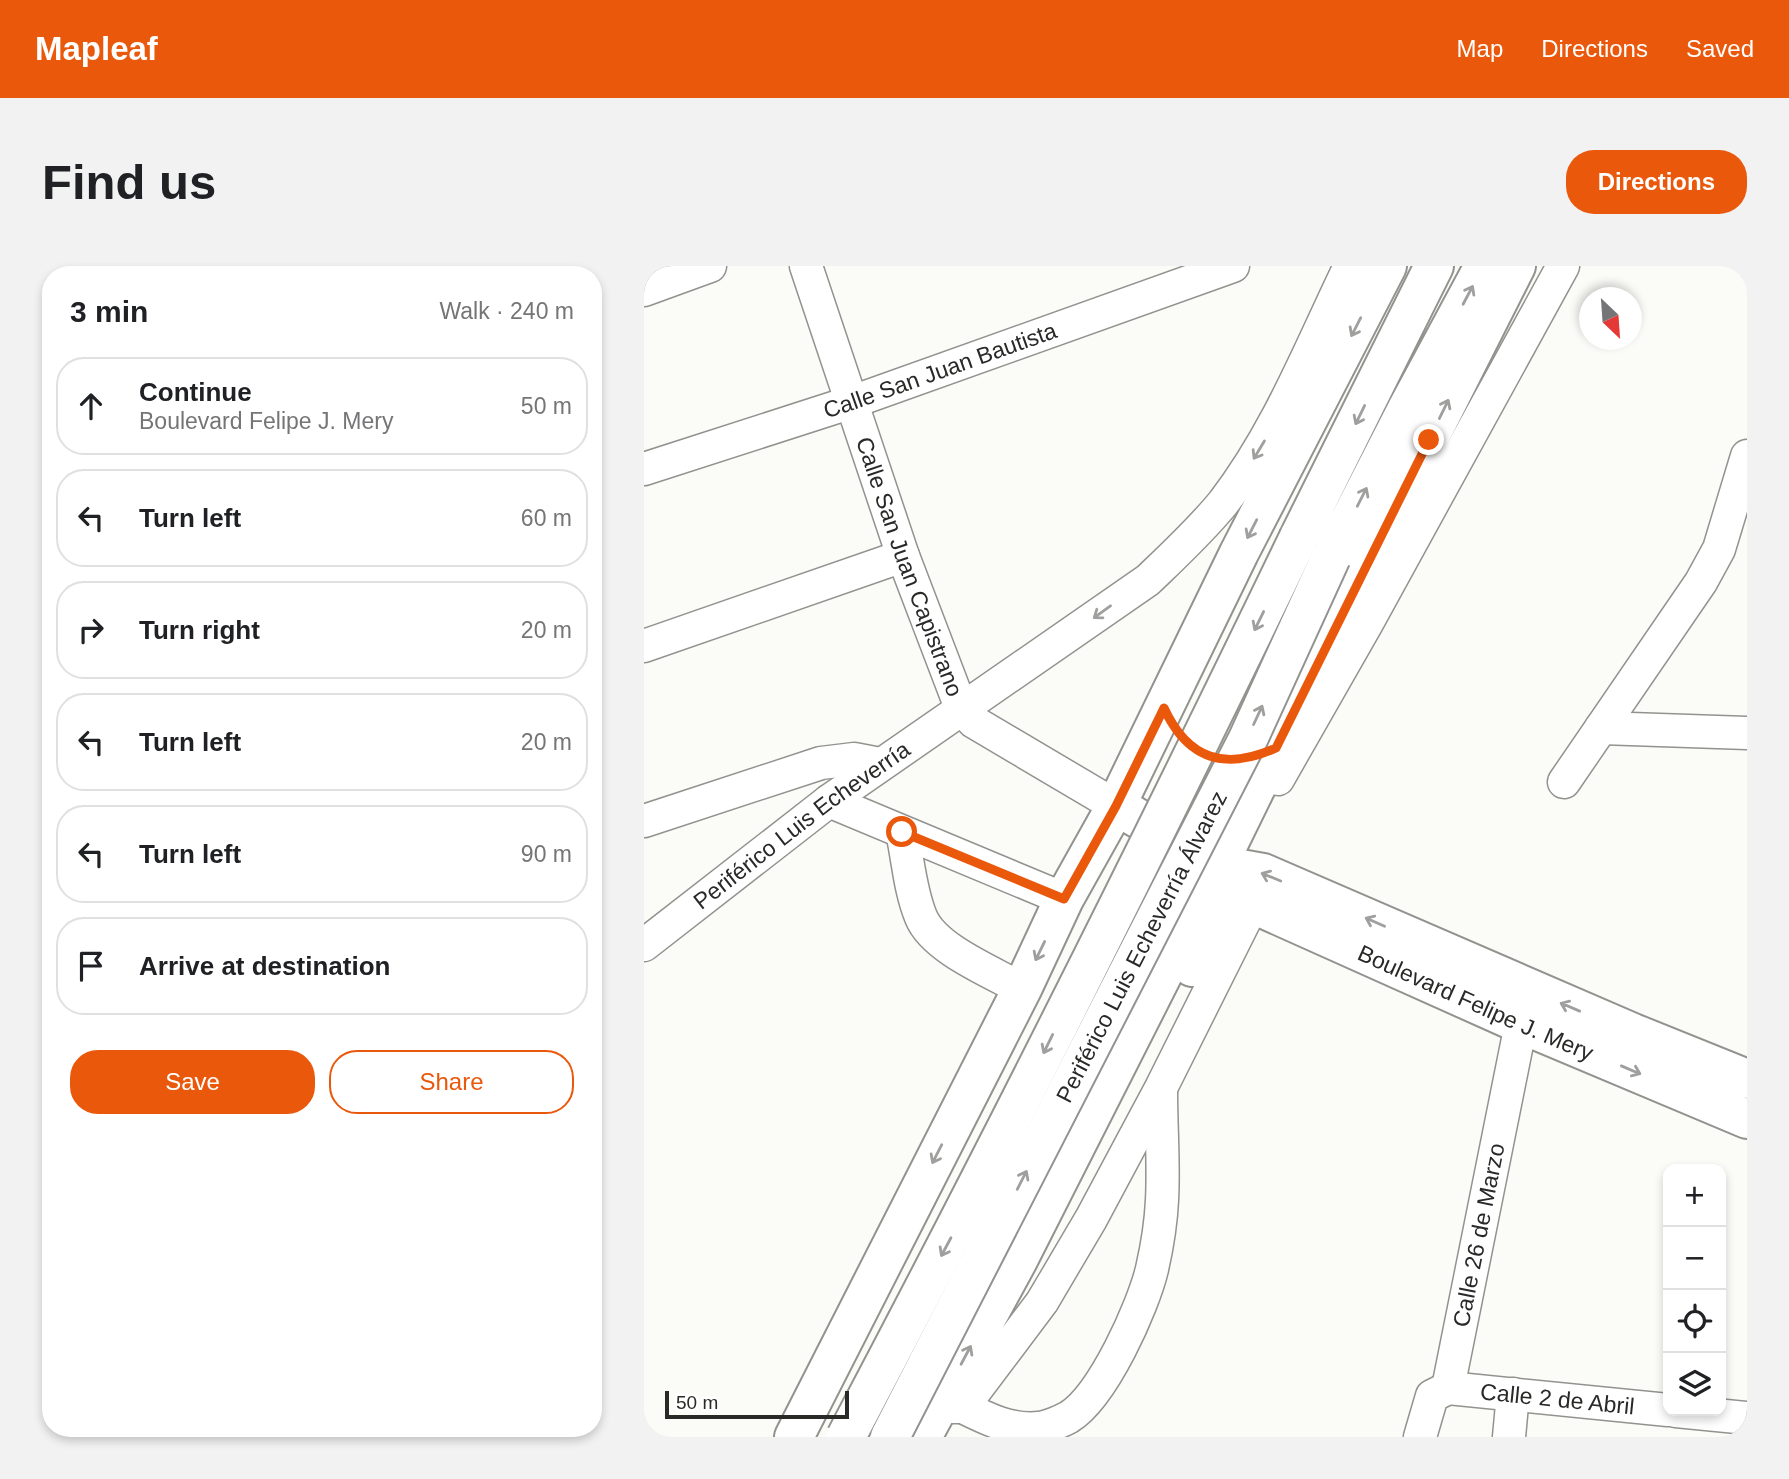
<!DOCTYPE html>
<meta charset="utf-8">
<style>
:root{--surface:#fff;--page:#f2f2f2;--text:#202124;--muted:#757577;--line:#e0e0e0;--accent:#ea580c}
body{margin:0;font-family:Helvetica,sans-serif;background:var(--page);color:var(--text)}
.controls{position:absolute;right:21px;bottom:21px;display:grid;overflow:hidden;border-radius:14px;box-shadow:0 4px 10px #0003}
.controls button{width:63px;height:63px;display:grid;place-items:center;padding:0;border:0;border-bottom:2px solid var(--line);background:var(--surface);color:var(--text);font:35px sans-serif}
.compass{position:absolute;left:935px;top:21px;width:63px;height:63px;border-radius:50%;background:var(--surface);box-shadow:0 4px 10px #0003;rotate:155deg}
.scale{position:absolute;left:21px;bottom:18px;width:184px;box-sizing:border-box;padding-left:7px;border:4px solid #292928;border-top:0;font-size:19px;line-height:24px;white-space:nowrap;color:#292928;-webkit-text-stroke:5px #fff;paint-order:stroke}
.stop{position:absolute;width:21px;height:21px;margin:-16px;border:5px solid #ea580c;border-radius:50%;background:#fff}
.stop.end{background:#ea580c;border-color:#fff;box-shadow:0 2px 7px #0008}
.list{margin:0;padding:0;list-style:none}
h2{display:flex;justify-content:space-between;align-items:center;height:91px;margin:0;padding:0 28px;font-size:30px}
h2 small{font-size:23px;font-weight:400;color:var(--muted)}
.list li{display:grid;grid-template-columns:46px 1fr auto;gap:21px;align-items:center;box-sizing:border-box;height:98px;margin:0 14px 14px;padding:0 14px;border:2px solid var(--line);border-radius:28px}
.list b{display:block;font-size:26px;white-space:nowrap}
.list p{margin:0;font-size:23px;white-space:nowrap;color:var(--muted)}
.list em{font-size:23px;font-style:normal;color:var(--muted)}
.actions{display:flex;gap:14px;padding:21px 28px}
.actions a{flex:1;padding:16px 0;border:2px solid var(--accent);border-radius:28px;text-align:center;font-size:24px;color:var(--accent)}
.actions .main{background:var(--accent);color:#fff}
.icon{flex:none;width:38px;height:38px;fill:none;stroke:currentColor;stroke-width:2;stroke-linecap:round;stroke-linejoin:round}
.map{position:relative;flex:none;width:1103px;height:1171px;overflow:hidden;border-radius:28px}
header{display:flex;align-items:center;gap:42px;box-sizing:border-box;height:98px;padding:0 35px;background:var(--accent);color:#fff}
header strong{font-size:33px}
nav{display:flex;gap:38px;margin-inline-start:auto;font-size:24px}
.intro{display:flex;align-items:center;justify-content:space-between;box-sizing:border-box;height:168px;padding:0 42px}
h1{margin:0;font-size:49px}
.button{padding:18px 32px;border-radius:28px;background:var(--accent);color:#fff;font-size:24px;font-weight:700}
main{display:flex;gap:42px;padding:0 42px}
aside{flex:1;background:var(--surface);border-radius:28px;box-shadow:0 4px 10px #0003}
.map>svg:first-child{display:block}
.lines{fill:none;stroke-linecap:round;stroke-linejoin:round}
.minor-casing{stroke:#92928f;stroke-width:35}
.major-casing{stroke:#92928f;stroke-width:42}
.highway-casing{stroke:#92928f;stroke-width:42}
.minor{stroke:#fff;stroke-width:32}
.major{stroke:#fff;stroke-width:38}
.highway{stroke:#fff;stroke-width:38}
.highway-bridge-casing{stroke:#92928f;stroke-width:42;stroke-linecap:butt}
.highway-bridge{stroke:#fff;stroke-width:38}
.oneway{stroke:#9f9f9e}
.route{stroke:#ea580c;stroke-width:9}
.labels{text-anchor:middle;stroke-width:7;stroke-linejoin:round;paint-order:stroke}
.street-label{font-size:23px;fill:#292928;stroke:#fff}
</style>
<header>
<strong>Mapleaf</strong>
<nav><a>Map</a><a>Directions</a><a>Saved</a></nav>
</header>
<div class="intro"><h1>Find us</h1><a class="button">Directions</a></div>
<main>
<aside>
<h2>3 min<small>Walk · 240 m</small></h2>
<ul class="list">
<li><svg class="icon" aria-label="ahead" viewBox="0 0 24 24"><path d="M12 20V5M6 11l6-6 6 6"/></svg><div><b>Continue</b><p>Boulevard Felipe J. Mery</p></div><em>50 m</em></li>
<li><svg class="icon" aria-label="left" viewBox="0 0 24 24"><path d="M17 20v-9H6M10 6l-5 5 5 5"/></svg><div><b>Turn left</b></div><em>60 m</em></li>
<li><svg class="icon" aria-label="right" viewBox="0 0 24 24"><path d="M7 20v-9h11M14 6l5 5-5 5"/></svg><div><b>Turn right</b></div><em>20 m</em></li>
<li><svg class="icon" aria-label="left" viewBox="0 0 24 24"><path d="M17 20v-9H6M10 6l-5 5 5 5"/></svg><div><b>Turn left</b></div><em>20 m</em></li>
<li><svg class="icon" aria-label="left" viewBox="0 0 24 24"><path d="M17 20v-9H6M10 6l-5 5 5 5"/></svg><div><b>Turn left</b></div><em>90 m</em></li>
<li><svg class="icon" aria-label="arrive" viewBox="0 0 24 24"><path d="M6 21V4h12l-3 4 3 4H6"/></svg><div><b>Arrive at destination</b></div></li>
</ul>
<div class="actions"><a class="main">Save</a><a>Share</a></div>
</aside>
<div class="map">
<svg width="1103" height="1171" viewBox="0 0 1103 1171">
<rect width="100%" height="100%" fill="#fbfbf7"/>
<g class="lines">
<g class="minor-casing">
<g id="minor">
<path id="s1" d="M162,0L259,290L317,442L330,456L472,540"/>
<path d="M0,24L66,0"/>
<path id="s2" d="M0,203L208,136L589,0"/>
<path d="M0,380L259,290"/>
<path d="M957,462L1103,467"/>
<path d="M634,513L723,357L919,0"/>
<path d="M920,516L1057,316L1075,283L1103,190"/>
<path d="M185,535L420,633"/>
<path d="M0,555L177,497L210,493L236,498"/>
<path d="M258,566C264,593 266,625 277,651C290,683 348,706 378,723"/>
<path id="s3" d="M0,679L185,535L504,314C530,289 556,265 579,237C634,166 667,80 706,0"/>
<path id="s4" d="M804,1122L877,758"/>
<path id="s5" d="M804,1122L1024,1144"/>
<path d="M294,1141H319L398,1036L447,953L517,822L609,638"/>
<path d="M319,1141C343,1153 367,1165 395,1162C404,1161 418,1155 425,1151C459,1130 499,1041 508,1003C513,981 517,956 518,934C520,899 517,862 517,827"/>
<path d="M1032,1145L1103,1152"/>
<path d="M776,1171L788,1130L804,1122"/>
<path d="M865,1171L869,1128"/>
</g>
</g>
<g class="major-casing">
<g id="major">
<path d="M483,546L574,599L619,607L989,767L1103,813"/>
<path id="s6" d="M574,599L609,638L877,758L1103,853"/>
<path d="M548,701L575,656L603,633"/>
<path d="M150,1171L378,723L420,633L472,540L595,287L743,0"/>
<path d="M278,1171L374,994L574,599L701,339L872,0"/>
</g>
</g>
<g class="highway-casing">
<path id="highway" d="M655,271L790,0
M687,291L763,143L840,0"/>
</g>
<use href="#minor" class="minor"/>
<use href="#major" class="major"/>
<use href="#highway" class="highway"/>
<g class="highway-bridge-casing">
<g id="highway-bridge">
<path d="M202,1171C359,874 509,574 655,271"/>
<path id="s7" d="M246,1171L604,473L687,291"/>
</g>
</g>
<use href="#highway-bridge" class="highway-bridge"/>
</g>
<defs><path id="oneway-shaft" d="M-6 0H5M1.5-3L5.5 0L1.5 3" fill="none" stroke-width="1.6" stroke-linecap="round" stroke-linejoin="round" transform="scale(1.75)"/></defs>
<g class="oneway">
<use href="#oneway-shaft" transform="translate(824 29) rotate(-62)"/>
<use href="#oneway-shaft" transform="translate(712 61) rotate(117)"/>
<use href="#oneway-shaft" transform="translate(800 143) rotate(-64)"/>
<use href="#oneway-shaft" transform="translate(716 149) rotate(116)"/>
<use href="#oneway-shaft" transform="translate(615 184) rotate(121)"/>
<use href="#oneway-shaft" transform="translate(718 231) rotate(-63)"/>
<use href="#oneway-shaft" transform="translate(608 263) rotate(117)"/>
<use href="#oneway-shaft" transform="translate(458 346) rotate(144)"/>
<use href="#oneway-shaft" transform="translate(615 355) rotate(116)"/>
<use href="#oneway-shaft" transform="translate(614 449) rotate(-65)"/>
<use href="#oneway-shaft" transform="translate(627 611) rotate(-158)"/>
<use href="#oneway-shaft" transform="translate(731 656) rotate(-156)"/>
<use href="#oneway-shaft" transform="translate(396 685) rotate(116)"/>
<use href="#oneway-shaft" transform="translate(926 741) rotate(-157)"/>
<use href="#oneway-shaft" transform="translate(404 778) rotate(116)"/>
<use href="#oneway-shaft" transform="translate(987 804) rotate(23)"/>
<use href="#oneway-shaft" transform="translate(293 888) rotate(117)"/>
<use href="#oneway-shaft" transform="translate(378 914) rotate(-63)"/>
<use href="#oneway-shaft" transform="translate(302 981) rotate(118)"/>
<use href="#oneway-shaft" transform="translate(322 1089) rotate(-62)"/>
</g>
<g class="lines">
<path class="route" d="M258,566L420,633L472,540L520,442C544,494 581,505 632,482L785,174"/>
</g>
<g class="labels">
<g class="street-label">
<text dy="8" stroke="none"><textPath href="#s2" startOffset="312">Calle San Juan Bautista</textPath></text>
<text dy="8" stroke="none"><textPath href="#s1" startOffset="318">Calle San Juan Capistrano</textPath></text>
<text dy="8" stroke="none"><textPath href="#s3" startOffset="198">Periférico Luis Echeverría</textPath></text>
<text dy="8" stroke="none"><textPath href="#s7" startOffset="551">Periférico Luis Echeverría Álvarez</textPath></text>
<text dy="8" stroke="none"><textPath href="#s6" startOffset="296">Boulevard Felipe J. Mery</textPath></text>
<text dy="8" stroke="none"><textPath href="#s4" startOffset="156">Calle 26 de Marzo</textPath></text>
<text dy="8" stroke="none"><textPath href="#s5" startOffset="110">Calle 2 de Abril</textPath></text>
</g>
</g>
</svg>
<div class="controls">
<button>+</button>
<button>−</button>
<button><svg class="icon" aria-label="locate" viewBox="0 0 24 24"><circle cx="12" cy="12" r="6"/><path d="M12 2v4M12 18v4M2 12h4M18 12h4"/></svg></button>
<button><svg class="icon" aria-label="layers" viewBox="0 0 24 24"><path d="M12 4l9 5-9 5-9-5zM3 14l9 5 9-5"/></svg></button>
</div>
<svg class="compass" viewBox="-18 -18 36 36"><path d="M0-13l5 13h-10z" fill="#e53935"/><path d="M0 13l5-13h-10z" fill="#757577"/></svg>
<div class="scale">50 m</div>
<div class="stop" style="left:258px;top:566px"></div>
<div class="stop end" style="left:785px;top:174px"></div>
</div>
</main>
